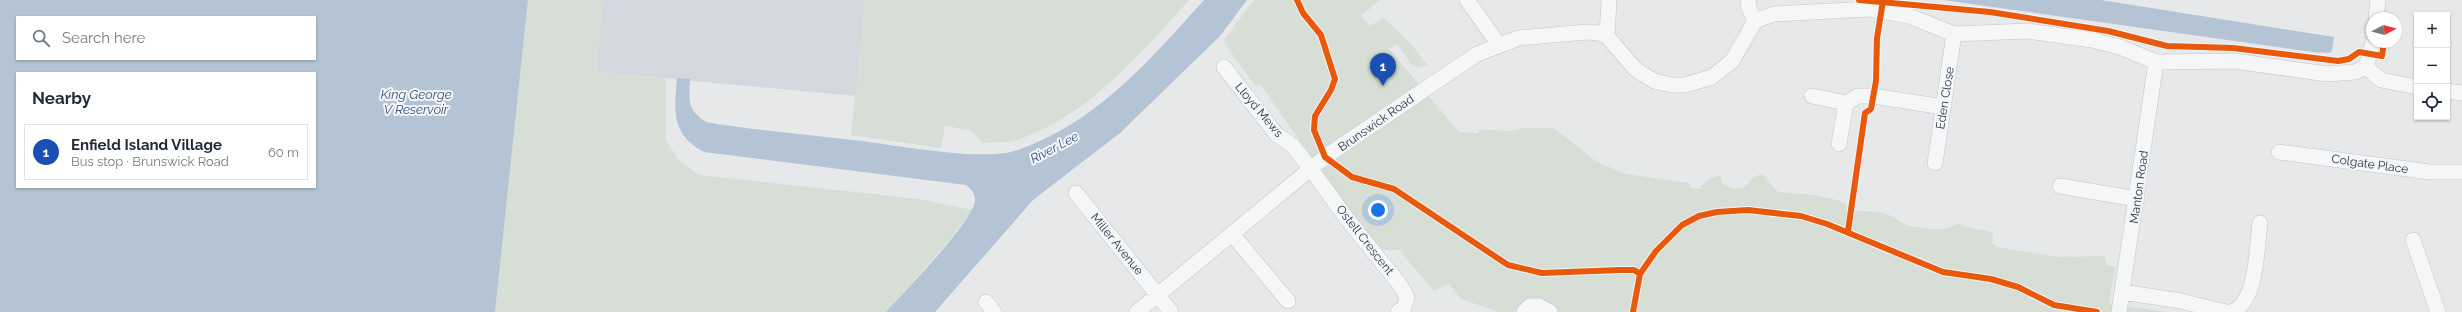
<!DOCTYPE html>
<meta charset="utf-8">
<style>
:root{--surface:#fff;--page:#f6f6f7;--text:#1f2937;--muted:#747a83;--line:#e0e1e3;--accent:#d93025}
body{margin:0;font-family:Raleway,sans-serif;background:var(--page);color:var(--text)}
.controls{position:absolute;right:12px;top:12px;display:grid;overflow:hidden;border-radius:0px;box-shadow:0 1px 3px #0004}
.controls button{width:36px;height:36px;display:grid;place-items:center;padding:0;border:0;border-bottom:1px solid var(--line);background:var(--surface);color:var(--text);font:20px sans-serif}
.compass{position:absolute;left:2366px;top:12px;width:36px;height:36px;border-radius:50%;background:var(--surface);box-shadow:0 1px 3px #0004;rotate:83deg}
.you{position:absolute;left:1378px;top:210px;width:14px;height:14px;margin:-10px;border:3px solid #fff;border-radius:50%;background:#1a73e8;box-shadow:0 0 0 6px #1a73e833}
.badge{display:grid;place-items:center;width:26px;height:26px;border-radius:50%;background:var(--accent);color:#fff;font-size:13px;font-weight:700}
.pin{position:absolute;translate:-50% -33px;filter:drop-shadow(0 1px 2px #0008)}
.pin::after{content:'';position:absolute;top:21px;width:14px;height:12px;background:inherit;clip-path:polygon(0 0,100% 0,50% 100%)}
.list{margin:0;padding:0;list-style:none}
h2{display:flex;justify-content:space-between;align-items:center;height:52px;margin:0;padding:0 16px;font-size:17px}
h2 small{font-size:13px;font-weight:400;color:var(--muted)}
.list li{display:grid;grid-template-columns:26px 1fr auto;gap:12px;align-items:center;box-sizing:border-box;height:56px;margin:0 8px 8px;padding:0 8px;border:1px solid var(--line);border-radius:0px}
.list b{display:block;font-size:15px;white-space:nowrap}
.list p{margin:0;font-size:13px;white-space:nowrap;color:var(--muted)}
.list em{font-size:13px;font-style:normal;color:var(--muted)}
.icon{flex:none;width:22px;height:22px;fill:none;stroke:currentColor;stroke-width:2;stroke-linecap:round;stroke-linejoin:round}
.map{position:relative;flex:none;width:2462px;height:312px;overflow:hidden}
.search{position:absolute;background:var(--surface);box-shadow:0 1px 3px #0004;left:16px;top:16px;width:300px;height:44px;display:flex;align-items:center;gap:10px;box-sizing:border-box;padding:0 14px;border-radius:0px;color:var(--muted);font-size:15px}
.panel{position:absolute;background:var(--surface);box-shadow:0 1px 3px #0004;left:16px;top:72px;width:300px;height:116px;border-radius:0px}
.map>svg:first-child{display:block}
.built{fill:#d4d7dd}
.green{fill:#d6ded6}
.water{fill:#b4c4d5;fill-rule:evenodd}
.lines{fill:none;stroke-linecap:round;stroke-linejoin:round}
.street-casing{stroke:#c4c6c8;stroke-width:16}
.street{stroke:#f5f6f7;stroke-width:15}
.cycleway-casing{stroke:#f4f6f9;stroke-width:8}
.cycleway{stroke:#e8590c;stroke-width:6}
.labels{text-anchor:middle;stroke-width:4;stroke-linejoin:round;paint-order:stroke}
.street-label{font-size:12px;fill:#2b3445;stroke:#f4f6f9}
.water-label{font-size:13px;font-style:italic;fill:#34527a;stroke:#f4f6f9}
</style>
<div class="map">
<svg width="2462" height="312" viewBox="0 0 2462 312">
<rect width="100%" height="100%" fill="#e6e8ea"/>
<path class="built" d="M603,0H865L856,96L596,72Z"/>
<path class="green" d="M528,0H603L596,72L666,79V140L679,161L700,175L919,199L972,210L949,241L886,312H495Z
M865,0H1189C1141,53 1089,115 1020,139C1009,143 995,142 983,143L970,130L945,126L941,148L851,135Z
M1254,0H1380L1361,16L1370,26L1384,18L1411,44L1427,65L1418,68L1412,65L1397,44L1389,49L1459,132L1478,133L1480,129L1507,131L1523,128H1554L1597,162L1626,174L1689,183L1691,188L1702,189L1701,186L1710,178L1720,176L1723,184L1733,189L1746,187L1752,178L1762,174L1778,192L1813,195L1837,200L1847,205L1846,209C1858,212 1870,210 1883,213C1896,216 1902,226 1916,227C1924,228 1940,231 1947,228C1953,226 1955,224 1961,224C1970,231 1983,228 1993,233L1992,243L1997,247L2059,257L2104,256L2107,265L2115,267L2109,304L2167,312H1555L1530,302L1513,312H1499L1461,299L1449,284L1434,291L1399,250H1377L1260,84L1256,87L1223,41Z"/>
<path class="water" d="M0,0H528L495,312H0ZM17,17H315V59H17ZM17,73H315V187H17Z
M1204,0H1247L1220,36L1120,133L1033,200L935,312H886C903,293 975,220 975,200C975,193 971,189 966,185L704,152C671,134 674,111 677,78L690,79C689,100 687,110 706,122C758,131 810,135 862,141C900,146 985,162 1018,150C1097,122 1150,60 1204,0Z
M1943,0H2101L2334,37L2332,50L2330,53L2313,52Z"/>
<g class="lines">
<g class="street-casing">
<path id="street" d="M1467,0L1499,45
M1748,0L1749,8L1755,21
M2376,18L2378,0
M1755,21L1774,14L1871,9L1909,16L1954,34L2028,31L2092,40L2120,47L2156,62L2234,61L2327,74L2355,72L2366,67L2373,42
M1607,36L1609,0
M1224,67L1276,134L1292,145L1311,169L1347,219L1401,286L1407,298L1404,307L1398,312
M2366,67L2381,80L2417,87
M2447,91L2462,93
M1812,96L1846,103L1858,96H1873L1943,107
M1839,144L1846,103
M2279,152L2430,172H2462
M1935,163L1954,34
M2060,186L2137,199
M1076,193L1171,312
M1232,234L1288,301
M2413,240L2438,312
M2122,292L2181,301L2226,312
M986,302L994,312
M1137,312L1325,157L1477,54L1519,38L1587,32L1600,33L1607,36L1635,69L1654,81L1671,85H1685L1712,77L1732,61L1755,21
M1524,312L1530,306H1539L1550,312
M2119,312L2156,62
M2230,312C2257,307 2257,245 2260,223"/>
</g>
<use href="#street" class="street"/>
<g class="cycleway-casing">
<path id="cycleway" d="M1297,0L1303,13L1321,35L1335,79L1331,90L1315,116L1314,130L1325,157L1352,177L1394,189L1508,265L1542,273L1620,270H1634L1640,274
M1859,0L1990,12L2108,31L2167,46L2233,48L2338,61L2349,59L2359,52L2382,56L2384,42
M1848,231L1865,113L1871,109L1876,81L1877,38L1883,1
M1633,312L1640,274L1656,251L1682,225L1699,216L1717,212L1748,210L1801,216L1827,224L1943,272L1991,279L2018,287L2054,305L2097,312"/>
</g>
<use href="#cycleway" class="cycleway"/>
</g>
<g class="labels">
<g class="street-label">
<text transform="translate(1945 98) rotate(-81)" y="4">Eden Close</text>
<text transform="translate(1259 110) rotate(50)" y="4">Lloyd Mews</text>
<text transform="translate(1376 123) rotate(-35)" y="4">Brunswick Road</text>
<text transform="translate(2370 164) rotate(8)" y="4">Colgate Place</text>
<text transform="translate(2139 187) rotate(-82)" y="4">Manton Road</text>
<text transform="translate(1365 240) rotate(52)" y="4">Ostell Crescent</text>
<text transform="translate(1117 244) rotate(51)" y="4">Miller Avenue</text>
</g>
<g class="water-label">
<text x="416" y="99">King George<tspan x="416" dy="15">V Reservoir</tspan></text>
<text transform="translate(1054 147) rotate(-28)" y="5">River Lee</text>
</g>
</g>
</svg>
<div class="controls">
<button>+</button>
<button>−</button>
<button><svg class="icon" aria-label="locate" viewBox="0 0 24 24"><circle cx="12" cy="12" r="6"/><path d="M12 2v4M12 18v4M2 12h4M18 12h4"/></svg></button>
</div>
<svg class="compass" viewBox="-18 -18 36 36"><path d="M0-13l5 13h-10z" fill="#e53935"/><path d="M0 13l5-13h-10z" fill="#747a83"/></svg>
<div class="you"></div>
<div class="pin badge" style="left:1383px;top:86px;background:#1a4fb4">1</div>
<div class="search"><svg class="icon" aria-label="search" viewBox="0 0 24 24"><circle cx="10" cy="10" r="6"/><path d="M15 15l6 6"/></svg>Search here</div>
<section class="panel">
<h2>Nearby<small></small></h2>
<ul class="list">
<li><span class="badge" style="background:#1a4fb4">1</span><div><b>Enfield Island Village</b><p>Bus stop · Brunswick Road</p></div><em>60 m</em></li>
</ul>
</section>
</div>
